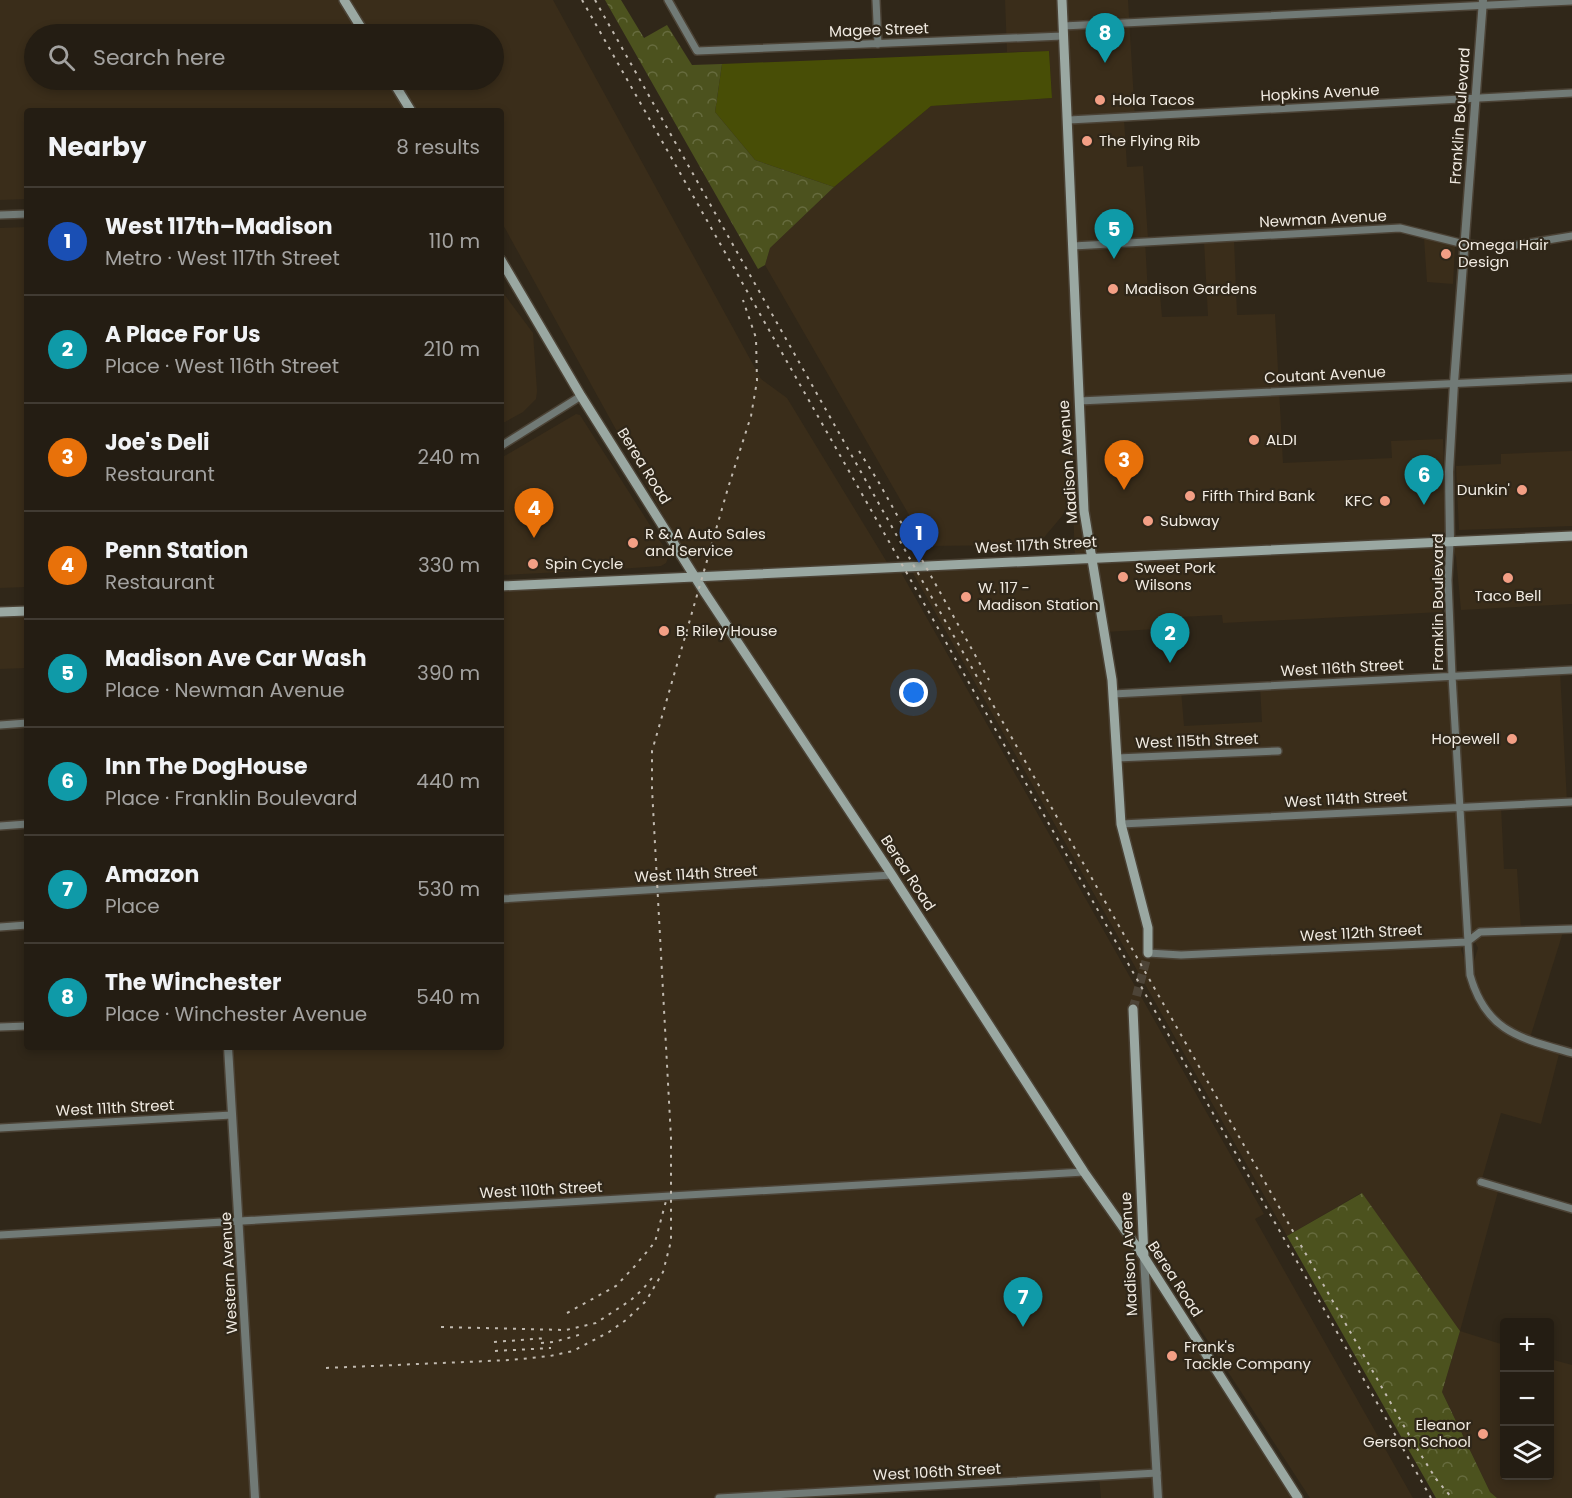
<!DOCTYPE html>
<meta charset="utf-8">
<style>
:root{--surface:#241d13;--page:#302a21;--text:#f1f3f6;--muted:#a3a2a0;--line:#413b33;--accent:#db2777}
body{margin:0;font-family:Poppins,sans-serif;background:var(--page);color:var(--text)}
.controls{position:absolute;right:18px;bottom:18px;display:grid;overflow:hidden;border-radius:6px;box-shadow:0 3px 9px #0003}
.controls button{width:54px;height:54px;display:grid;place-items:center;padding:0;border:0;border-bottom:2px solid var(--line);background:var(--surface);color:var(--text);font:30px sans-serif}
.you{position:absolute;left:914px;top:693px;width:21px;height:21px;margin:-15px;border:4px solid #fff;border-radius:50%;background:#1a73e8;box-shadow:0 0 0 9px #1a73e833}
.badge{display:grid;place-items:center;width:39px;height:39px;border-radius:50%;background:var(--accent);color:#fff;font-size:20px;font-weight:700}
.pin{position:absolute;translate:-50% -50px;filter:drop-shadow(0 2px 3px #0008)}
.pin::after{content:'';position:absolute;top:32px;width:21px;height:18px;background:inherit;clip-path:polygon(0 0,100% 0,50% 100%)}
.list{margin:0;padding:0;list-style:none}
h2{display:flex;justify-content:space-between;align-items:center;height:78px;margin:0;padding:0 24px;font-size:26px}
h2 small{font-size:20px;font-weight:400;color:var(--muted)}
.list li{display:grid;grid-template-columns:39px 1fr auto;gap:18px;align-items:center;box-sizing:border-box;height:108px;padding:0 24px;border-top:2px solid var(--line)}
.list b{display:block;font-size:22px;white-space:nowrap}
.list p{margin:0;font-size:20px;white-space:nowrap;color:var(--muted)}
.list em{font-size:20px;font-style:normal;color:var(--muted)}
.icon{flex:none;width:33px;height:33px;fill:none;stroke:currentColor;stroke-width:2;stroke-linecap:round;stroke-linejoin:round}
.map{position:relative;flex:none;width:1572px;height:1498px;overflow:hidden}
.search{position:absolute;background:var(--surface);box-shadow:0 3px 9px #0003;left:24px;top:24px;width:480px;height:66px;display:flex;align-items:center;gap:15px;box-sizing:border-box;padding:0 21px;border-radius:33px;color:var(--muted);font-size:22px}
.panel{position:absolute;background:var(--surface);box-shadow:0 3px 9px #0003;left:24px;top:108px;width:480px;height:942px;border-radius:6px}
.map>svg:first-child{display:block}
.built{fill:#3a2d1a;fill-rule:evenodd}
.green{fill:#484e06}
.forest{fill:url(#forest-crowns)}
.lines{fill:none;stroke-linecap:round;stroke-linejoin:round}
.secondary-tunnel{stroke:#4d4437;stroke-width:9;stroke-dasharray:9 4.5;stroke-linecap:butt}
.minor-casing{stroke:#4b4235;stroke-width:10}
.tertiary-casing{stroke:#4b4235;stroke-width:11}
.secondary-casing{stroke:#4b4235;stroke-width:12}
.minor{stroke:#717a76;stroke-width:7}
.tertiary{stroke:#717a76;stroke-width:8}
.secondary{stroke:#9aa8a2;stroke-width:9}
.rail{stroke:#c1bab0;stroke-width:2;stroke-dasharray:3 6;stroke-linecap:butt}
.poi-dot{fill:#f39f85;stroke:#302719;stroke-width:2}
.labels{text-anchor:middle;stroke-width:4.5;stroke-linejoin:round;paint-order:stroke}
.street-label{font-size:15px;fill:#f1ebe2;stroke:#302719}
.poi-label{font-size:15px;fill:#f1ebe2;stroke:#302719;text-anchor:start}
</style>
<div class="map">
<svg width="1572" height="1498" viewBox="0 0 1572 1498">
<defs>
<pattern id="forest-crowns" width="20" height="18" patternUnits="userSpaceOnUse" patternTransform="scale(1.5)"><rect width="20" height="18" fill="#4c521e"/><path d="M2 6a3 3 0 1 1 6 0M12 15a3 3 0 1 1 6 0" fill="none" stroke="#666b3e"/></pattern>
</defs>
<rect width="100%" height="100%" fill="#302719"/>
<path class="built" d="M0,0H553L761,379L787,398L888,564L695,573L501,221V111H27V199L0,200ZM34,34H494V80H34Z
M1005,0H1128L1135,118L1124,119L1127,167L1143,166L1148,239L1145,240L1148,294H1160L1162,317L1208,316L1204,241L1234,239L1237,315L1275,314L1283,463L1392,458L1391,441L1443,439L1446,541L1572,536V604L1461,610L1456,557L1450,542L1438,557L1442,612L1223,623L1222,615L1157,618V629L1105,632L1113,693L1181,690L1184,726L1262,722L1260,686L1560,671L1567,802L1501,806L1504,869H1517L1521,930L1564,929L1529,1041L1560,1050L1541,1124L1501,1113L1481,1182L1499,1188L1460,1331L1504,1345V1476H1550V1359L1572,1365V1498H1497L1490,1492L1442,1392L1460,1331L1361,1193L1287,1236L909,566L1075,557L1070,435V501L1062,516L1041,541L1020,545L927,546L765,265L770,248L834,187L931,106L1052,98L1049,51L1007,52ZM1467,927L1478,948L1470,974L1461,950Z
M27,227V587L0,588V228Z
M1424,238L1455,246L1453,284L1427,282Z
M501,290L533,333L537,391L536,399L523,412L505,422H501Z
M576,414L580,415L669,555L666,563L661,566L619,569L501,575V458Z
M1572,451V526L1459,530L1456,466L1501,464V454Z
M898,567L1264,1214L1255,1219L1413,1498H1310L1165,1275L1158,1279L1298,1498H1101L1099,1477L719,1498H0V1235L239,1221L228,1047H501V586Z
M27,611V668L0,669V612Z"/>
<path class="green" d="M1049,51L1052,98L931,106L834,187L755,160L715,112L722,64Z"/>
<path class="forest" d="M605,0H621L644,38L667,25L692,65L722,64L715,112L755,160L834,187L770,248L765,265L758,269Z
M1362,1193L1460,1331L1442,1392L1490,1492L1497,1498H1436L1287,1236Z"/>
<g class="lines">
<path class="secondary-tunnel" d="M1133,1009L1148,953"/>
<g class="minor-casing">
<path id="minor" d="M668,0L697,51L1063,36
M876,0L878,44
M1063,26L1572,1
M1069,120L1572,93
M0,215L27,214
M1073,246L1400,228L1464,244L1505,247L1572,236
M1079,401L1572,378
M501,446L581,396
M1450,542L1448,580L1452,676L1470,975C1486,1032 1520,1038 1572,1053
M1113,694L1572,670
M0,725L27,723
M1117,758L1278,751
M1121,824L1572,802
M0,826L27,824
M501,899L892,875
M0,927L27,925
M1148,953L1181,955L1467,942L1480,932L1572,929
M0,1027L27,1026
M0,1128L232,1115
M1481,1182L1572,1209
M0,1235L1084,1172
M719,1498L1157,1473"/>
</g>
<g class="tertiary-casing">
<path id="tertiary" d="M1450,542L1449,472L1454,383L1483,0
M228,1047L255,1498
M1144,1257L1158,1498"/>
</g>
<g class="secondary-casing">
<path id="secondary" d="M344,0L365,34
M1062,0L1084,511L1112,680L1121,824L1148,928V953
M392,80L411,111
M501,260L581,396L705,593L892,875L1084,1172L1144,1257L1298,1498
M501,586L1572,536
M0,612L27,611
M1133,1009L1144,1257"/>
</g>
<use href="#minor" class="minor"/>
<use href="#tertiary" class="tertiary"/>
<use href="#secondary" class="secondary"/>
<path class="rail" d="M582,0L1431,1498
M595,0L923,582L1413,1442L1436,1479L1452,1498
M859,451L878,481L989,680
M567,1313L616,1286L634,1267L655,1242L666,1201
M441,1327L566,1330L596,1323L631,1300L643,1289L652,1278
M494,1342L547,1338
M541,1343L554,1342L582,1334
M495,1351L551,1348
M326,1368L511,1360L550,1356L573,1351L609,1332L626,1320L646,1301L663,1272L671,1241V1138L652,789V751L728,488L751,416L757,381L756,338L743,300"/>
</g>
<g class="poi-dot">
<circle cx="1100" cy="100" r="6"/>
<circle cx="1087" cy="141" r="6"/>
<circle cx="1446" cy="254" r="6"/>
<circle cx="1113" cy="289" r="6"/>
<circle cx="1254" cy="440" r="6"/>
<circle cx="1522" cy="490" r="6"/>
<circle cx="1190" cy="496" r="6"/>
<circle cx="1385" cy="501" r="6"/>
<circle cx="1148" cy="521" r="6"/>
<circle cx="633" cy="543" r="6"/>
<circle cx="533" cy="564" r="6"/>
<circle cx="1123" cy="577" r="6"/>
<circle cx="1508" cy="578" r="6"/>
<circle cx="966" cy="597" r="6"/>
<circle cx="664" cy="631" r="6"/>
<circle cx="1512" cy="739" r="6"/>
<circle cx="1172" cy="1356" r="6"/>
<circle cx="1483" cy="1434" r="6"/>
</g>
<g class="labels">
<g class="street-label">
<text transform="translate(879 30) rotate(-2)" y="5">Magee Street</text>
<text transform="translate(1320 93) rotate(-3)" y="5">Hopkins Avenue</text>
<text transform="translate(1460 116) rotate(-86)" y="5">Franklin Boulevard</text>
<text transform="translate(1323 219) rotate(-3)" y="5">Newman Avenue</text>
<text transform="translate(1325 375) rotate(-3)" y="5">Coutant Avenue</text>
<text transform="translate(1068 462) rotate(-94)" y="5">Madison Avenue</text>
<text transform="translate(644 466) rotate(58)" y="5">Berea Road</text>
<text transform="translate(1036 545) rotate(-3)" y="5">West 117th Street</text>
<text transform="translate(1438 602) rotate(-90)" y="5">Franklin Boulevard</text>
<text transform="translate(1342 668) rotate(-3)" y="5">West 116th Street</text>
<text transform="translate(1197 741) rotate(-2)" y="5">West 115th Street</text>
<text transform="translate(1346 799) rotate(-3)" y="5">West 114th Street</text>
<text transform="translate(908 873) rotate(57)" y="5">Berea Road</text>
<text transform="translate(696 874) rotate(-3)" y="5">West 114th Street</text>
<text transform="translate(1361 933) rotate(-3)" y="5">West 112th Street</text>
<text transform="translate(115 1108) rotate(-3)" y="5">West 111th Street</text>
<text transform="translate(541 1190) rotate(-3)" y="5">West 110th Street</text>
<text transform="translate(1129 1254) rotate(-93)" y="5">Madison Avenue</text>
<text transform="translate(229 1273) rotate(-93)" y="5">Western Avenue</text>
<text transform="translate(1175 1279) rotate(57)" y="5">Berea Road</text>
<text transform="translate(937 1472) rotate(-3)" y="5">West 106th Street</text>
</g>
<g class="poi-label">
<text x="1112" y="105">Hola Tacos</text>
<text x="1099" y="146">The Flying Rib</text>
<text x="1458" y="250">Omega Hair<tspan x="1458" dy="17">Design</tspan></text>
<text x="1125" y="294">Madison Gardens</text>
<text x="1266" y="445">ALDI</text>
<text x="1510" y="495" text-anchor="end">Dunkin'</text>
<text x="1202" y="501">Fifth Third Bank</text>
<text x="1373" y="506" text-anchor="end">KFC</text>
<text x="1160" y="526">Subway</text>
<text x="645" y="539">R &amp; A Auto Sales<tspan x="645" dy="17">and Service</tspan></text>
<text x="545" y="569">Spin Cycle</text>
<text x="1135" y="573">Sweet Pork<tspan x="1135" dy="17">Wilsons</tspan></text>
<text x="978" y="593">W. 117 -<tspan x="978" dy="17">Madison Station</tspan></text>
<text x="1508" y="601" text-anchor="middle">Taco Bell</text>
<text x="676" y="636">B. Riley House</text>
<text x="1500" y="744" text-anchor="end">Hopewell</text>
<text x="1184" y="1352">Frank's<tspan x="1184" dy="17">Tackle Company</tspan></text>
<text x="1471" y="1430" text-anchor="end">Eleanor<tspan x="1471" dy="17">Gerson School</tspan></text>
</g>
</g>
</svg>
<div class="controls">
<button>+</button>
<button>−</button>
<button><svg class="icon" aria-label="layers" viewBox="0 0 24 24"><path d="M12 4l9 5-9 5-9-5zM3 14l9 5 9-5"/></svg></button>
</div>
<div class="you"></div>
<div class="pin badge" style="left:919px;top:563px;background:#1a4fb4">1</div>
<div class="pin badge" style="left:1170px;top:663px;background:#0f9aa8">2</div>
<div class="pin badge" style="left:1124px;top:490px;background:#e8710a">3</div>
<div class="pin badge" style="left:534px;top:538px;background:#e8710a">4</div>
<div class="pin badge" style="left:1114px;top:259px;background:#0f9aa8">5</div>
<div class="pin badge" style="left:1424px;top:505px;background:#0f9aa8">6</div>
<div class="pin badge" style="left:1023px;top:1327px;background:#0f9aa8">7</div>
<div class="pin badge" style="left:1105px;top:63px;background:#0f9aa8">8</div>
<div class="search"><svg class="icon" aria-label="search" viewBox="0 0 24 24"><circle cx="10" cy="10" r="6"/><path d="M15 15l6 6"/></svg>Search here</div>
<section class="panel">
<h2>Nearby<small>8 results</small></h2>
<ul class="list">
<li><span class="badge" style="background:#1a4fb4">1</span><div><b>West 117th–Madison</b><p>Metro · West 117th Street</p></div><em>110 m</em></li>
<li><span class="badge" style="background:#0f9aa8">2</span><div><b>A Place For Us</b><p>Place · West 116th Street</p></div><em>210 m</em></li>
<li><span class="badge" style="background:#e8710a">3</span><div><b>Joe's Deli</b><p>Restaurant</p></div><em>240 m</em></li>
<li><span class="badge" style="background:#e8710a">4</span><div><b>Penn Station</b><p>Restaurant</p></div><em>330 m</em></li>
<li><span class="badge" style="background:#0f9aa8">5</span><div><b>Madison Ave Car Wash</b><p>Place · Newman Avenue</p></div><em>390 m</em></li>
<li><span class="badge" style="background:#0f9aa8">6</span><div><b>Inn The DogHouse</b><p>Place · Franklin Boulevard</p></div><em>440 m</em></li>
<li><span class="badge" style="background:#0f9aa8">7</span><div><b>Amazon</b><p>Place</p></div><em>530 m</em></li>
<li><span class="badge" style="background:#0f9aa8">8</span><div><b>The Winchester</b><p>Place · Winchester Avenue</p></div><em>540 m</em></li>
</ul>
</section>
</div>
